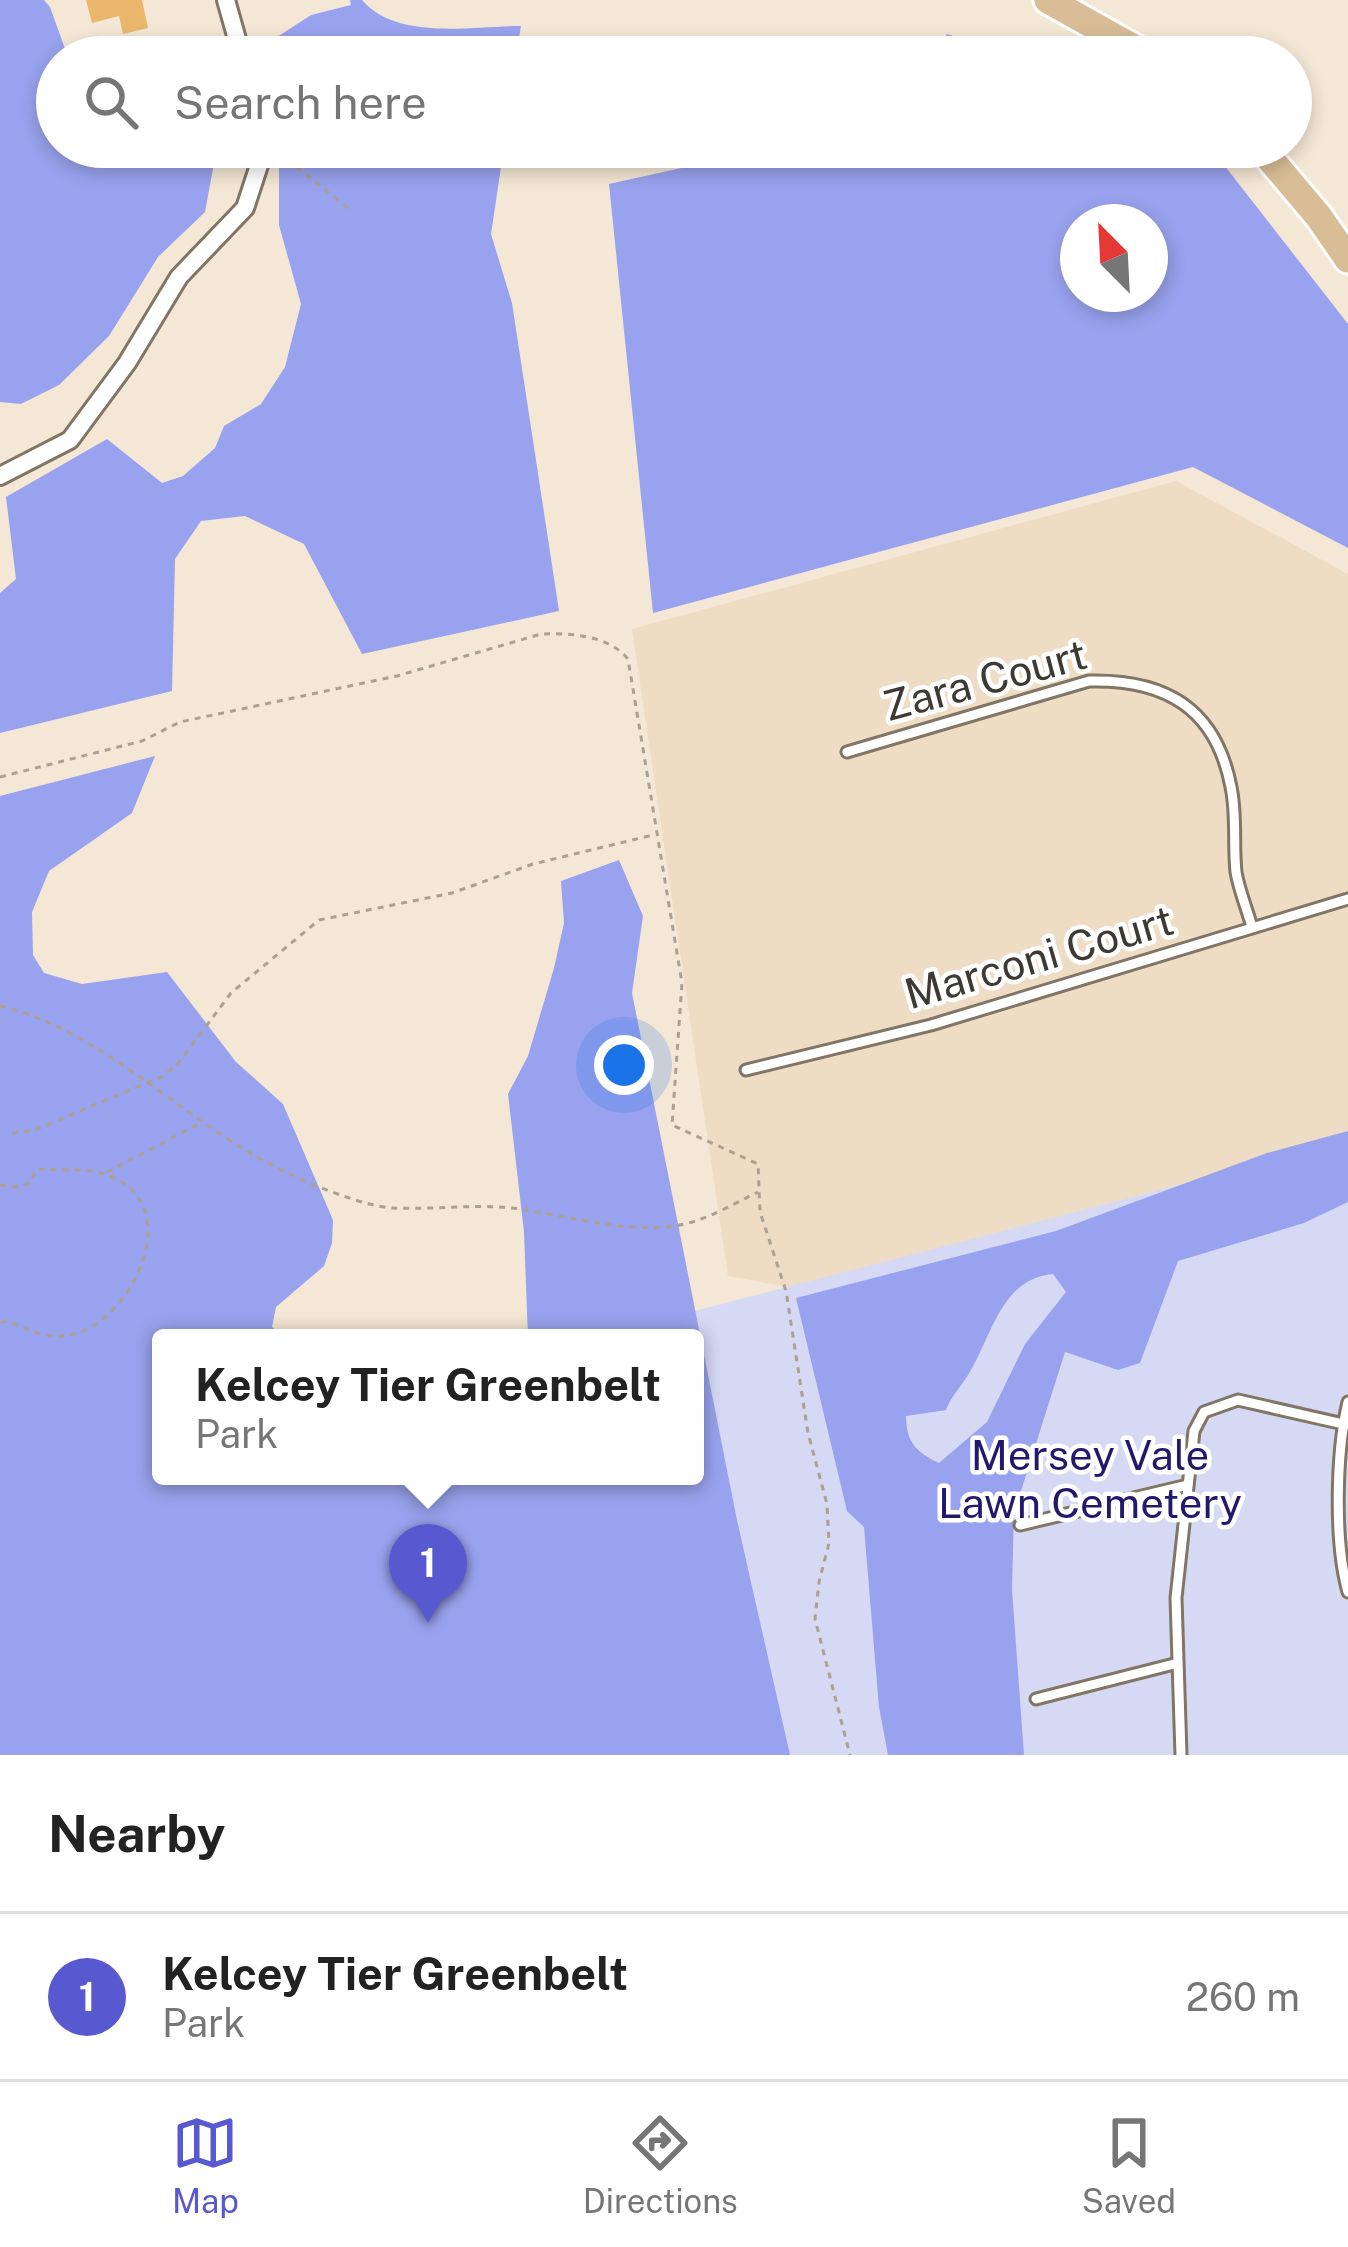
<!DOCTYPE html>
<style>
:root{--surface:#fff;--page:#f6f6f6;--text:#222;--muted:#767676;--line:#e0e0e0;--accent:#5858d0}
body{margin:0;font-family:"Public Sans",sans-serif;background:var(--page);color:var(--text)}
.compass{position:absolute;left:1060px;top:204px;width:108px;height:108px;border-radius:50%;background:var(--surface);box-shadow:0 6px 18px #0003;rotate:336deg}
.you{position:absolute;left:624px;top:1065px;width:42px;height:42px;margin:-30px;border:9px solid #fff;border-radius:50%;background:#1a73e8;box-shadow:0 0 0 18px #1a73e833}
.badge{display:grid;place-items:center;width:78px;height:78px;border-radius:50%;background:var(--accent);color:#fff;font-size:39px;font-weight:700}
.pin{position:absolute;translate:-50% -99px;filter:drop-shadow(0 3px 6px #0008)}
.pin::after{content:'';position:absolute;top:63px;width:42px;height:36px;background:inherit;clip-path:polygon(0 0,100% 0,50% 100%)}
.popup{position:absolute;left:152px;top:1329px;width:552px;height:156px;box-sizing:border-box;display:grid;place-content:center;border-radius:12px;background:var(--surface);filter:drop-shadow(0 3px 9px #0005);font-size:39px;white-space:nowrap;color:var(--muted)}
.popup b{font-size:45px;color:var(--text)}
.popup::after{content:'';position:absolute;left:50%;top:100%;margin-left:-24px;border:24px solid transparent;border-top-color:var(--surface)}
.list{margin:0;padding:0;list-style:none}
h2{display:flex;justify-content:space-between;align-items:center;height:156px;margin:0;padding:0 48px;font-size:51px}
h2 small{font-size:39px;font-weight:400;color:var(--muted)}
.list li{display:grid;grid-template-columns:78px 1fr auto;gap:36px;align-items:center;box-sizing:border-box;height:168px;padding:0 48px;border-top:3px solid var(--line)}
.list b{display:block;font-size:45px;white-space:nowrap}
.list p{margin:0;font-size:39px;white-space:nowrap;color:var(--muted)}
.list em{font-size:39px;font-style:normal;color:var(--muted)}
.icon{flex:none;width:66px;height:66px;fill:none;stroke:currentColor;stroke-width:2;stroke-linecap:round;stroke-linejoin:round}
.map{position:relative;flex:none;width:1348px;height:1755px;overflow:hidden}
.search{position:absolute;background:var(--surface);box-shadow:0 6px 18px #0003;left:36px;right:36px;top:36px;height:132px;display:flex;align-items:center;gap:30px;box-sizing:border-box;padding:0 42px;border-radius:66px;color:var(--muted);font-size:45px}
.sheet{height:324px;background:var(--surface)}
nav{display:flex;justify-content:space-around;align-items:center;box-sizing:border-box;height:168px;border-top:3px solid var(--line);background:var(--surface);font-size:33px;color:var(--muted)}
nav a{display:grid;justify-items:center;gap:6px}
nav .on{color:var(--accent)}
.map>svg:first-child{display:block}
.built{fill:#eedcc4}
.green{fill:#d5d9f4}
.forest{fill:#99a2ee;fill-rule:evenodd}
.building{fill:#e9b66b}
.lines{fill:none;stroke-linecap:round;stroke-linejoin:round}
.service-casing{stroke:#817565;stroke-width:15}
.minor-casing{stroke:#817565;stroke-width:22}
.primary-casing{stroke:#fff;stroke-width:33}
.path{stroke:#aaa193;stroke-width:3;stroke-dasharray:6 6;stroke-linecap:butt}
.service{stroke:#fff;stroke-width:9}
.minor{stroke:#fff;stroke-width:16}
.primary{stroke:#d8bd96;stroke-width:27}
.labels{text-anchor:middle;stroke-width:9;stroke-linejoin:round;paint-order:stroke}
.street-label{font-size:42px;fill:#3e3932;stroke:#fff}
.park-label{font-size:42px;fill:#22186e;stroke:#fff}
</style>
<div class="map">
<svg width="1348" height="1755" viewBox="0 0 1348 1755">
<rect width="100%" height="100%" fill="#f4e7d5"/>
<path class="built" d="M1176,481L1348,574V1141L789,1287L728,1276L632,629Z"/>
<path class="green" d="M1348,1141V1755H0L161,1476H695V1338H591Z"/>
<path class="forest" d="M0,0H44L50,7L68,57H57V147H217L205,212L158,257L109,336L59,385L21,404L0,402Z
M350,0H362C397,41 473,26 521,26L516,57H385L335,49L291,53L274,39L311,15L351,5Z
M947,34L1017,57H931Z
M388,147H504L491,234L512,303L559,611L362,654L304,544L245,516L201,521L175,559L172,691L0,733V593L16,579L6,497L107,439L162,483L183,476L215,448L224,426L261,404L285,367L301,304L279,225V163L298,151L361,160Z
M776,147H1210L1348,324V548L1193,467L653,613L609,184ZM1078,222H1150V294H1078Z
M155,756L132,813L49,871L32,912L33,955L44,973L82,984L167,972L236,1062L283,1104L333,1220L332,1243L324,1266L276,1307L272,1327L285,1338H161V1476H695V1338H528L524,1232L508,1094L528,1056L554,968L564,923L561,881L619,860L643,916L632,993L737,1520L790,1755H0V796Z
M1348,1131V1202L1304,1223L1178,1261L1140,1363L1118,1370L1065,1352L1014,1513L1012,1590L1024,1755H888L879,1707L864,1527L847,1511L796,1298L1056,1231L1267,1153ZM1053,1274L1066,1292L1025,1344L987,1422L939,1463C916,1452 906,1442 906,1416L946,1410C952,1394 963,1385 971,1370C993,1332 1002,1279 1053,1274Z"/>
<path class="building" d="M86,0H142L148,28L123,34L119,16L92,23Z"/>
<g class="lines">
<g class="service-casing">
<path id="service" d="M847,752L1089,681C1165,679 1216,708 1231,787C1237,815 1233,844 1236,872C1239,890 1247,909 1252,927
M746,1070L931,1025L1348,899
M1348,1402C1336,1452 1334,1542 1348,1592
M1020,1525L1188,1485
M1036,1699L1178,1663
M1181,1755L1176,1598L1194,1431L1204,1412L1238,1400L1348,1425"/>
</g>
<g class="minor-casing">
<path id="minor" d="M226,0L242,57
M0,476L70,440L127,363L179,277L245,208L265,147"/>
</g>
<g class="primary-casing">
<path id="primary" d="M1048,0L1150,57
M1260,147L1319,217L1348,259"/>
</g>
<path class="path" d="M278,152L349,209
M0,777L142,741L180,722L397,676L541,634C571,633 608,635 628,659L682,983L672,1125L758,1164L760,1212L786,1291L808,1433L827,1504L829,1543L819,1582L815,1619L850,1755
M0,1006C105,1030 192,1130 290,1174C314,1186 367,1207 393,1208C436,1210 478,1203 520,1209C566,1216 629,1233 674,1226C704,1222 731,1205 758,1192
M12,1133L35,1130L161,1077L177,1065L231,993L319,920L452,893L533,864L653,835
M107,1172L199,1124
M0,1185L17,1187L30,1183L37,1169C59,1171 89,1167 110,1176C194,1209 122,1345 51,1336C37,1334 21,1326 7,1321L0,1323"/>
<use href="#service" class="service"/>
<use href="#minor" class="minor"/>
<use href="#primary" class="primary"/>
</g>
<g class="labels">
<g class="street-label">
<text transform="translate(985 680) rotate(-15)" y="15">Zara Court</text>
<text transform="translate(1039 957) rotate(-16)" y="15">Marconi Court</text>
</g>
<g class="park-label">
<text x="1090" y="1470">Mersey Vale<tspan x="1090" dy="48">Lawn Cemetery</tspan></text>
</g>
</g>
</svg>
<svg class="compass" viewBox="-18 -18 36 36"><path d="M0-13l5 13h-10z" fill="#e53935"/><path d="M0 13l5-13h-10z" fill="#767676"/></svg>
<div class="you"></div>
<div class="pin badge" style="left:428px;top:1623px">1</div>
<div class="popup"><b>Kelcey Tier Greenbelt</b>Park</div>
<div class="search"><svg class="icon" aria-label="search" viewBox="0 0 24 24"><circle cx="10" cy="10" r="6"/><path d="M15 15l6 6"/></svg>Search here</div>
</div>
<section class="sheet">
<h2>Nearby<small></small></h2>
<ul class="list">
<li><span class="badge">1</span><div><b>Kelcey Tier Greenbelt</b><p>Park</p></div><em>260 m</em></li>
</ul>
</section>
<nav>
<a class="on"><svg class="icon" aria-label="map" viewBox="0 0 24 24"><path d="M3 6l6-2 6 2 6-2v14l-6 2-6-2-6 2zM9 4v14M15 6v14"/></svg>Map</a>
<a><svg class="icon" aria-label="directions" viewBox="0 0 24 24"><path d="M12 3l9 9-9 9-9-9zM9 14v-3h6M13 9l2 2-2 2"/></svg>Directions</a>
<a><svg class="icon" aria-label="saved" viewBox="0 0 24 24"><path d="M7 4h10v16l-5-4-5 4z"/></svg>Saved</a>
</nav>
